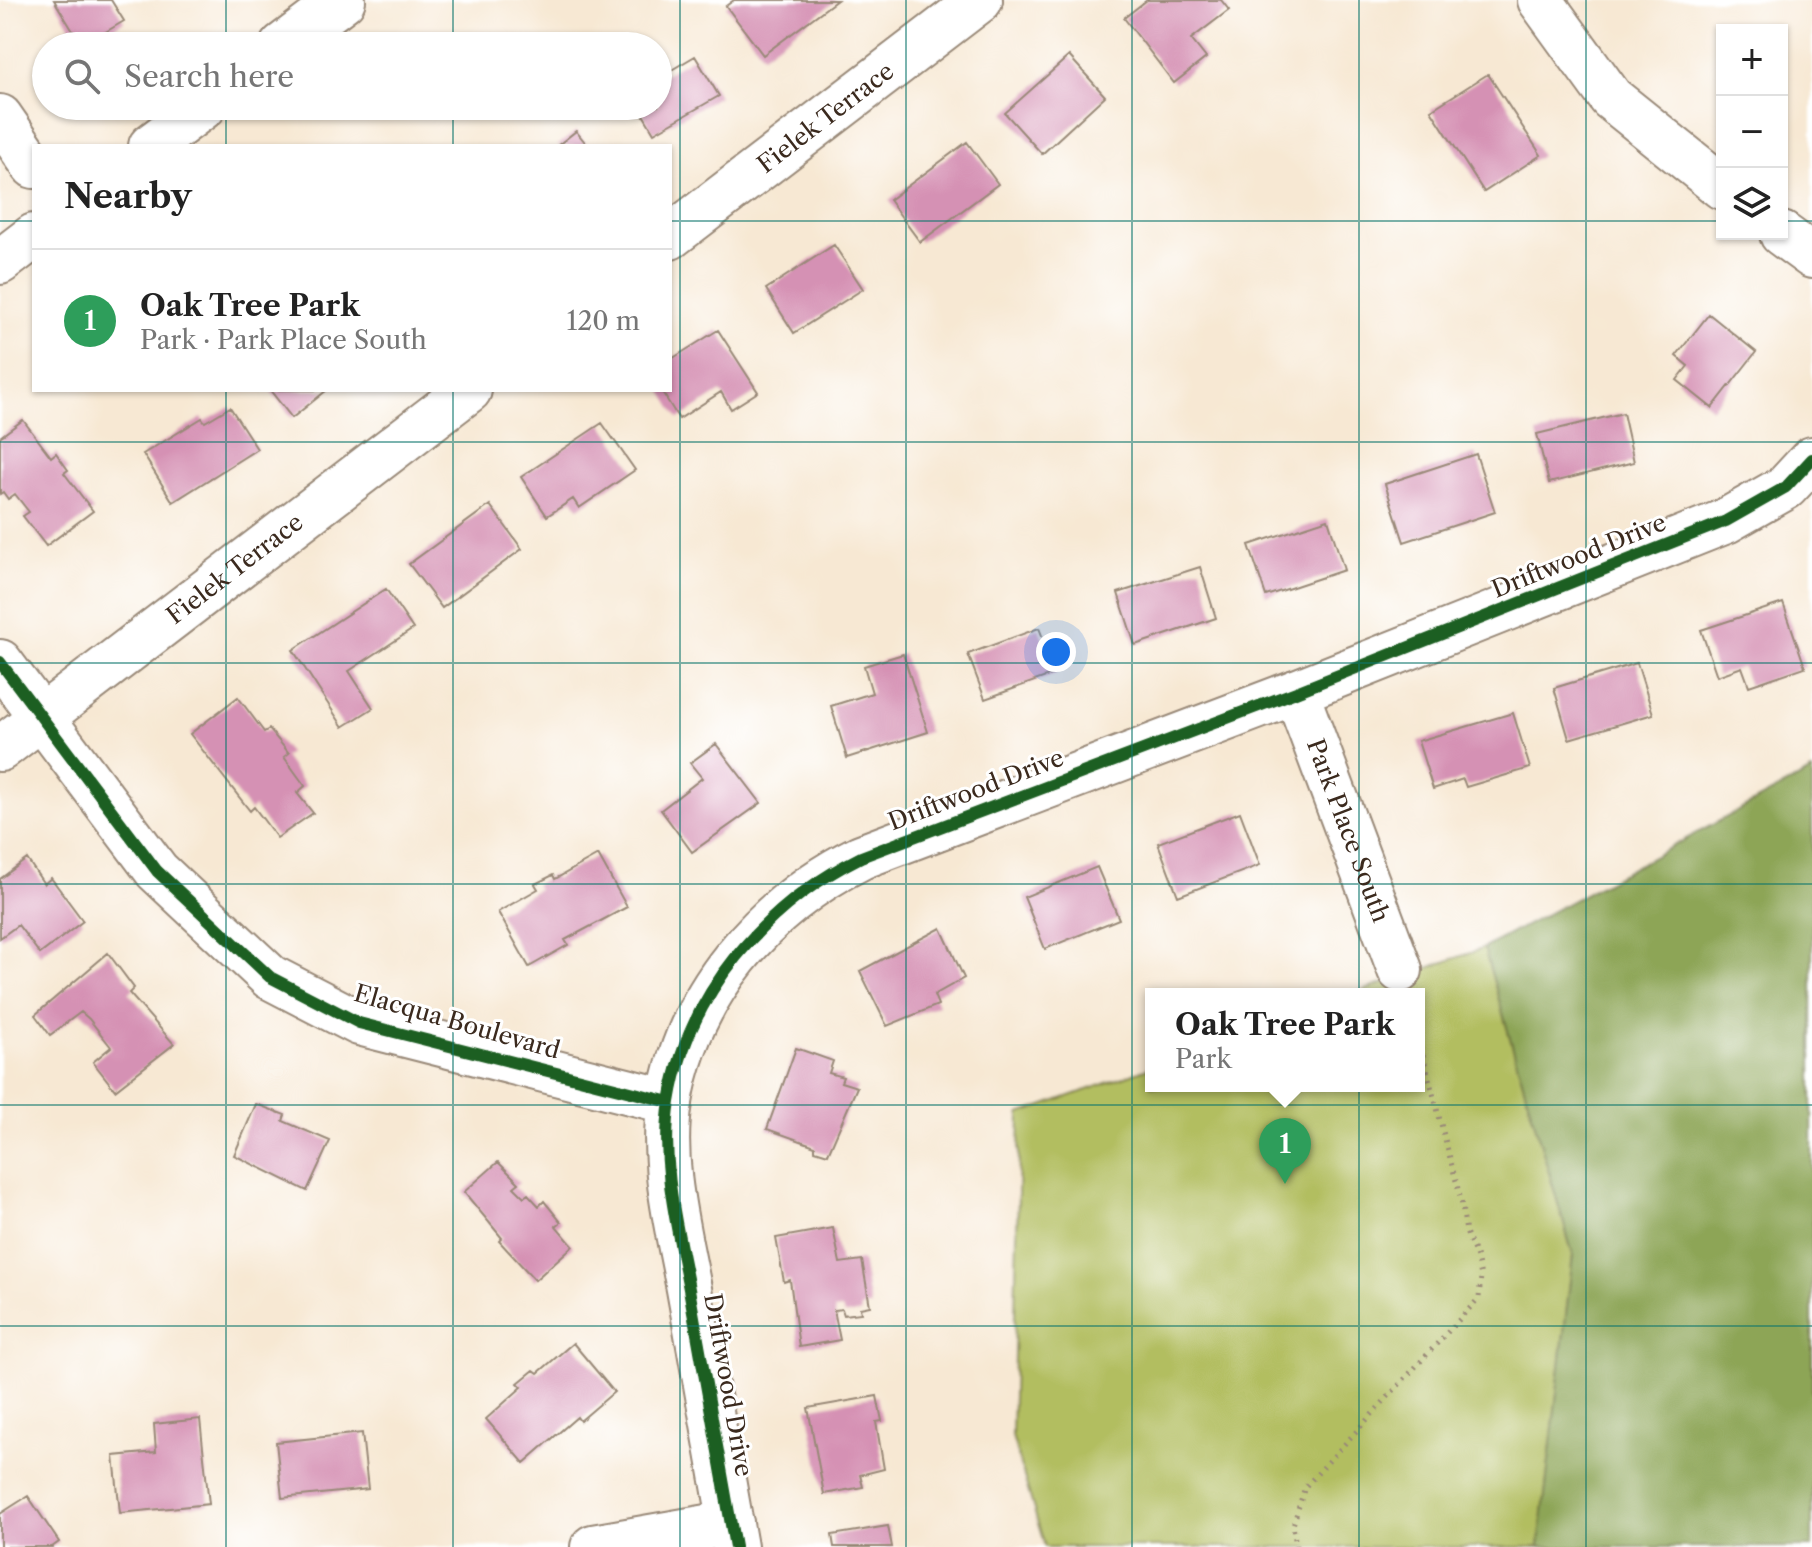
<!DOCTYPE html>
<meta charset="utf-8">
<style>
:root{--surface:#fff;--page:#f2f2f2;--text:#222;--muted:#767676;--line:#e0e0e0;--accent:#1f6fb2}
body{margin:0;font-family:"Libre Caslon Text",serif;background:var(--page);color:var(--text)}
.controls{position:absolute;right:24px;top:24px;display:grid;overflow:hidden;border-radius:0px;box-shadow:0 2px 6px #0004}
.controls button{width:72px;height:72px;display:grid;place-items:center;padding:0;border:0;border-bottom:2px solid var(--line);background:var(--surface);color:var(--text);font:40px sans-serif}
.you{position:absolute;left:1056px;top:652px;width:28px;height:28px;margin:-20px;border:6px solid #fff;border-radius:50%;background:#1a73e8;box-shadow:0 0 0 12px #1a73e833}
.badge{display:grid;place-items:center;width:52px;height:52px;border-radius:50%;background:var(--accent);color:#fff;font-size:26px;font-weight:700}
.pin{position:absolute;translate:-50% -66px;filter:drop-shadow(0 2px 4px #0008)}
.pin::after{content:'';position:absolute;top:42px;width:28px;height:24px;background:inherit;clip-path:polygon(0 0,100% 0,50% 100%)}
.popup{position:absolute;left:1145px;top:988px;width:280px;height:104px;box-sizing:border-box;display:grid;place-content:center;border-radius:0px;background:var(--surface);filter:drop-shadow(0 2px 6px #0005);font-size:26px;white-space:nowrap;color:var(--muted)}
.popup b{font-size:30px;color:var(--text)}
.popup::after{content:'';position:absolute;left:50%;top:100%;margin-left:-16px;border:16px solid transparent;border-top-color:var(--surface)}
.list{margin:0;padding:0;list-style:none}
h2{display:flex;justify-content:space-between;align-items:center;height:104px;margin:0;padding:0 32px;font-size:34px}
h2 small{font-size:26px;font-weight:400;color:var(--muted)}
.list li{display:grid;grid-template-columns:52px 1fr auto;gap:24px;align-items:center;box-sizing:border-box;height:144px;padding:0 32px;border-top:2px solid var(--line)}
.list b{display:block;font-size:30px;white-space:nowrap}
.list p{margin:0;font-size:26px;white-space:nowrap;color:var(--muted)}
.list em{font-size:26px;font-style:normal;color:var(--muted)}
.icon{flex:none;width:44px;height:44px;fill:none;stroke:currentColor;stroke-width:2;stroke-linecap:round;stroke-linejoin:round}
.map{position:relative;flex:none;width:1812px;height:1547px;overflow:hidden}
.search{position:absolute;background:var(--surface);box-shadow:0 2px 6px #0004;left:32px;top:32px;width:640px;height:88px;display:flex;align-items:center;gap:20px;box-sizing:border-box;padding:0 28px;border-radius:44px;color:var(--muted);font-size:30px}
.panel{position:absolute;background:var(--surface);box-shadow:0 2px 6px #0004;left:32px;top:144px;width:640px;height:248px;border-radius:0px}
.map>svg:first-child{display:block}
.green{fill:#b2be60;stroke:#76743f;stroke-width:2}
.forest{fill:#8da556;stroke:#64683a;stroke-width:2}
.building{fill:#d591b4}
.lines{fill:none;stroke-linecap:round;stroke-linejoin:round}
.minor-casing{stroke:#998978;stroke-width:48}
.path{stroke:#998978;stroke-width:5;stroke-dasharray:2 6;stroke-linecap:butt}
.minor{stroke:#fff;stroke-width:44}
.cycleway-casing{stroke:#fff;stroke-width:17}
.cycleway{stroke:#1b5e20;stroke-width:12}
.grid{fill:none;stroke:#0f766e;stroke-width:2;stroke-opacity:0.55}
.labels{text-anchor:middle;stroke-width:6;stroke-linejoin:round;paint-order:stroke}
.street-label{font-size:24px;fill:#3b2a1e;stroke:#fff}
</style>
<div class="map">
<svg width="1812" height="1547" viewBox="0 0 1812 1547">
<rect width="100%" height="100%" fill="#fff"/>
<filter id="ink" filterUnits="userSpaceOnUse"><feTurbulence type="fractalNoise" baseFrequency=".0125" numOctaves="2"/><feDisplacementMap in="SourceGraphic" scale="16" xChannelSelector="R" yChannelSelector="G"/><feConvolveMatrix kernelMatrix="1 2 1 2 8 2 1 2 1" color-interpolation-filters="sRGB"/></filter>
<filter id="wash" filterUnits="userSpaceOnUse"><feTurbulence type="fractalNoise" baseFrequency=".006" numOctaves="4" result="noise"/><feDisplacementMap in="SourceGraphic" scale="32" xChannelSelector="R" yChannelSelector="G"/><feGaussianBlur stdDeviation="1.8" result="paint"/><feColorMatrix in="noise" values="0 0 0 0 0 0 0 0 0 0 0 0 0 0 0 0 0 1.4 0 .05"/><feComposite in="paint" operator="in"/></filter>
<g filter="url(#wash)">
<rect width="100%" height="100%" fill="#f7e8d3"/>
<path class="green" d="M1484,948L1573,1255L1539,1547H1045L1012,1436L1020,1114L1151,1067V1086H1419V994H1354Z"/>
<path class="forest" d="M1812,771V1547H1539L1573,1255L1484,948Z"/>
<g id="blocks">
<path class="building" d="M54,0H111L124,21L82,46Z
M734,0H837L763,55L726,6Z
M1147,0H1221L1229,10L1191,39L1206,58L1174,83L1124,18Z
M695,56L719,96L654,133L638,106H658V78Z
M1069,56L1105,96L1042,154L1005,113Z
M1488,74L1541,155L1484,192L1431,110Z
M576,131L588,146H557Z
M967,142L998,184L920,242L889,200Z
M834,245L863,289L794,333L766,289Z
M1709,314L1756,352L1712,408L1677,380L1688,366L1676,356Z
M718,330L758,392L731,409L721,392L679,419L661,390H670V360Z
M270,390H327L292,418Z
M230,407L257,449L173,502L143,454L202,418L205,422Z
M1623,413L1634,462L1549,483L1537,434Z
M23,420L51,457L56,453L68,470L64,473L93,511L46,546L23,516L29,512L15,494L8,499L3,492L0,494V437Z
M602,423L635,470L579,508L573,499L547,516L521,477Z
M1476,454L1495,512L1404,542L1385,484Z
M490,505L522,549L442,608L409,564Z
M1328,519L1344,570L1266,596L1249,545Z
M1200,567L1216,618L1135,645L1118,593Z
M386,589L413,629L349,671L373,708L343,727L293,650Z
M1783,603L1805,667L1749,686L1742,667L1717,676L1701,630Z
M1039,628L1057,673L985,699L968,654Z
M903,654L928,732L847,758L831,706L872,693L864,666Z
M1637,663L1653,714L1569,739L1554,688Z
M238,697L264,732L269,729L289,753L284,757L305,786L297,793L313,813L277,838L254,807L250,811L190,734Z
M1513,713L1530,768L1466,787L1463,779L1433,789L1418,741Z
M716,744L761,803L692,852L661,810L702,778L690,763Z
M1240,812L1260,865L1178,896L1158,843Z
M598,855L627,907L565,940L568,945L529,967L498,912L538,889L535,884L553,875L555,879Z
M27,859L44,884L51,878L83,921L40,954L18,925L0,938V879Z
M1097,867L1119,919L1045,949L1024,897Z
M941,928L964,978L934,995L938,1005L887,1026L860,971Z
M108,953L134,988L129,993L174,1044L115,1090L93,1062L111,1047L89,1019L81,1012L50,1035L35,1015Z
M796,1048L833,1061L829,1073L843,1077L841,1082L857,1087L828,1154L815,1150V1146L767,1129Z
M256,1104L285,1115L283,1121L330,1141L307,1191L234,1155Z
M498,1162L519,1183L514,1187L524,1197L528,1194L539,1206L544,1201L561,1222L556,1226L573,1246L535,1280L499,1241L502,1238L464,1192Z
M833,1228L840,1263L862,1260L870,1306L860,1308L861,1313L844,1315L842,1309L834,1310L840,1340L799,1347L790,1280L784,1282L776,1238Z
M573,1343L614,1392L580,1421L577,1417L524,1463L486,1419L522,1387L518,1383L534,1370L538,1373Z
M877,1396L882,1421L876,1422L884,1469L860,1475L863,1487L824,1494L808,1408Z
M200,1419L209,1504L120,1513L114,1456L156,1452L154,1424Z
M362,1433L368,1489L282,1498L276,1442Z
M28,1496L59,1542L52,1547H0V1514Z
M888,1526L892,1547H834L832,1535Z"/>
</g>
</g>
<g filter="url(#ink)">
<use href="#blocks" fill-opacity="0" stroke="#998978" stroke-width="2"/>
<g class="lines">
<g class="minor-casing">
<g id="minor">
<path d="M1540,0L1611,98L1722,187"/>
<path d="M282,46L343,0"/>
<path d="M0,117L34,166"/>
<path d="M151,146L204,106"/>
<path d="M1782,234L1812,256"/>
<path id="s1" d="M670,237L980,0"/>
<path d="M0,262L34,236"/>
<path d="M0,662L157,871L270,977L359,1023L670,1102"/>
<path id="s2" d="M1296,692L1400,970"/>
<path id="s3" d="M0,749L469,390"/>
<path d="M593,1547L731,1523"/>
<path d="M735,1547C720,1461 704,1375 689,1289C678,1230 660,1163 670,1102C687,994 765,905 861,857L1296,692L1726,521L1786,487L1812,459"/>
</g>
</g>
<path class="path" d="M1296,1547L1293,1525L1305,1487L1479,1298L1481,1276L1477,1258L1466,1232L1461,1200L1419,1040"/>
<use href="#minor" class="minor"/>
<g class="cycleway-casing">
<path id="cycleway" d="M0,662L157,871L270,977L359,1023L670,1102
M735,1547C720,1461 704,1375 689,1289C678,1230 660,1163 670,1102C687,994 765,905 861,857L1296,692L1726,521L1786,487L1812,459"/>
</g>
<use href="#cycleway" class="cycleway"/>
</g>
</g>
<path class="grid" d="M226,0V46M453,0V46M680,0V1547M906,0V1547M1132,0V1547M1359,0V1547M1586,0V1547M226,106V146M453,106V146M0,221H34M670,221H1722M1782,221H1812M226,390V1547M453,390V1547M0,442H1812M0,663H1812M0,884H1812M0,1105H1812M0,1326H1812"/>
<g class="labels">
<g class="street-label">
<text dy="8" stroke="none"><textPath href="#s1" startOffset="196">Fielek Terrace</textPath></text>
<text transform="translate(1579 556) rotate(-22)" y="8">Driftwood Drive</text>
<text dy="8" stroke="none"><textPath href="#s3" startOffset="296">Fielek Terrace</textPath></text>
<text transform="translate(976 790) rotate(-21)" y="8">Driftwood Drive</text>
<text dy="8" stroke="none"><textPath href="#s2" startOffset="148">Park Place South</textPath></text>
<text transform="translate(457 1022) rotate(16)" y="8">Elacqua Boulevard</text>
<text transform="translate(728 1385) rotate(80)" y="8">Driftwood Drive</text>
</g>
</g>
</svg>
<div class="controls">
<button>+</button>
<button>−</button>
<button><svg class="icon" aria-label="layers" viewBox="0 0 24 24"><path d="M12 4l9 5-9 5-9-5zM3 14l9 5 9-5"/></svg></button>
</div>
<div class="you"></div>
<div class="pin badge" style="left:1285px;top:1184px;background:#2e9e5b">1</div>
<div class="popup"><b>Oak Tree Park</b>Park</div>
<div class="search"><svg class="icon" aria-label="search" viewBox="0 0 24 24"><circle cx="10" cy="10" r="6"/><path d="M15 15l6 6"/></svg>Search here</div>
<section class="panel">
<h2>Nearby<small></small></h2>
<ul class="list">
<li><span class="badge" style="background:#2e9e5b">1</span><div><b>Oak Tree Park</b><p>Park · Park Place South</p></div><em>120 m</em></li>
</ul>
</section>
</div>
